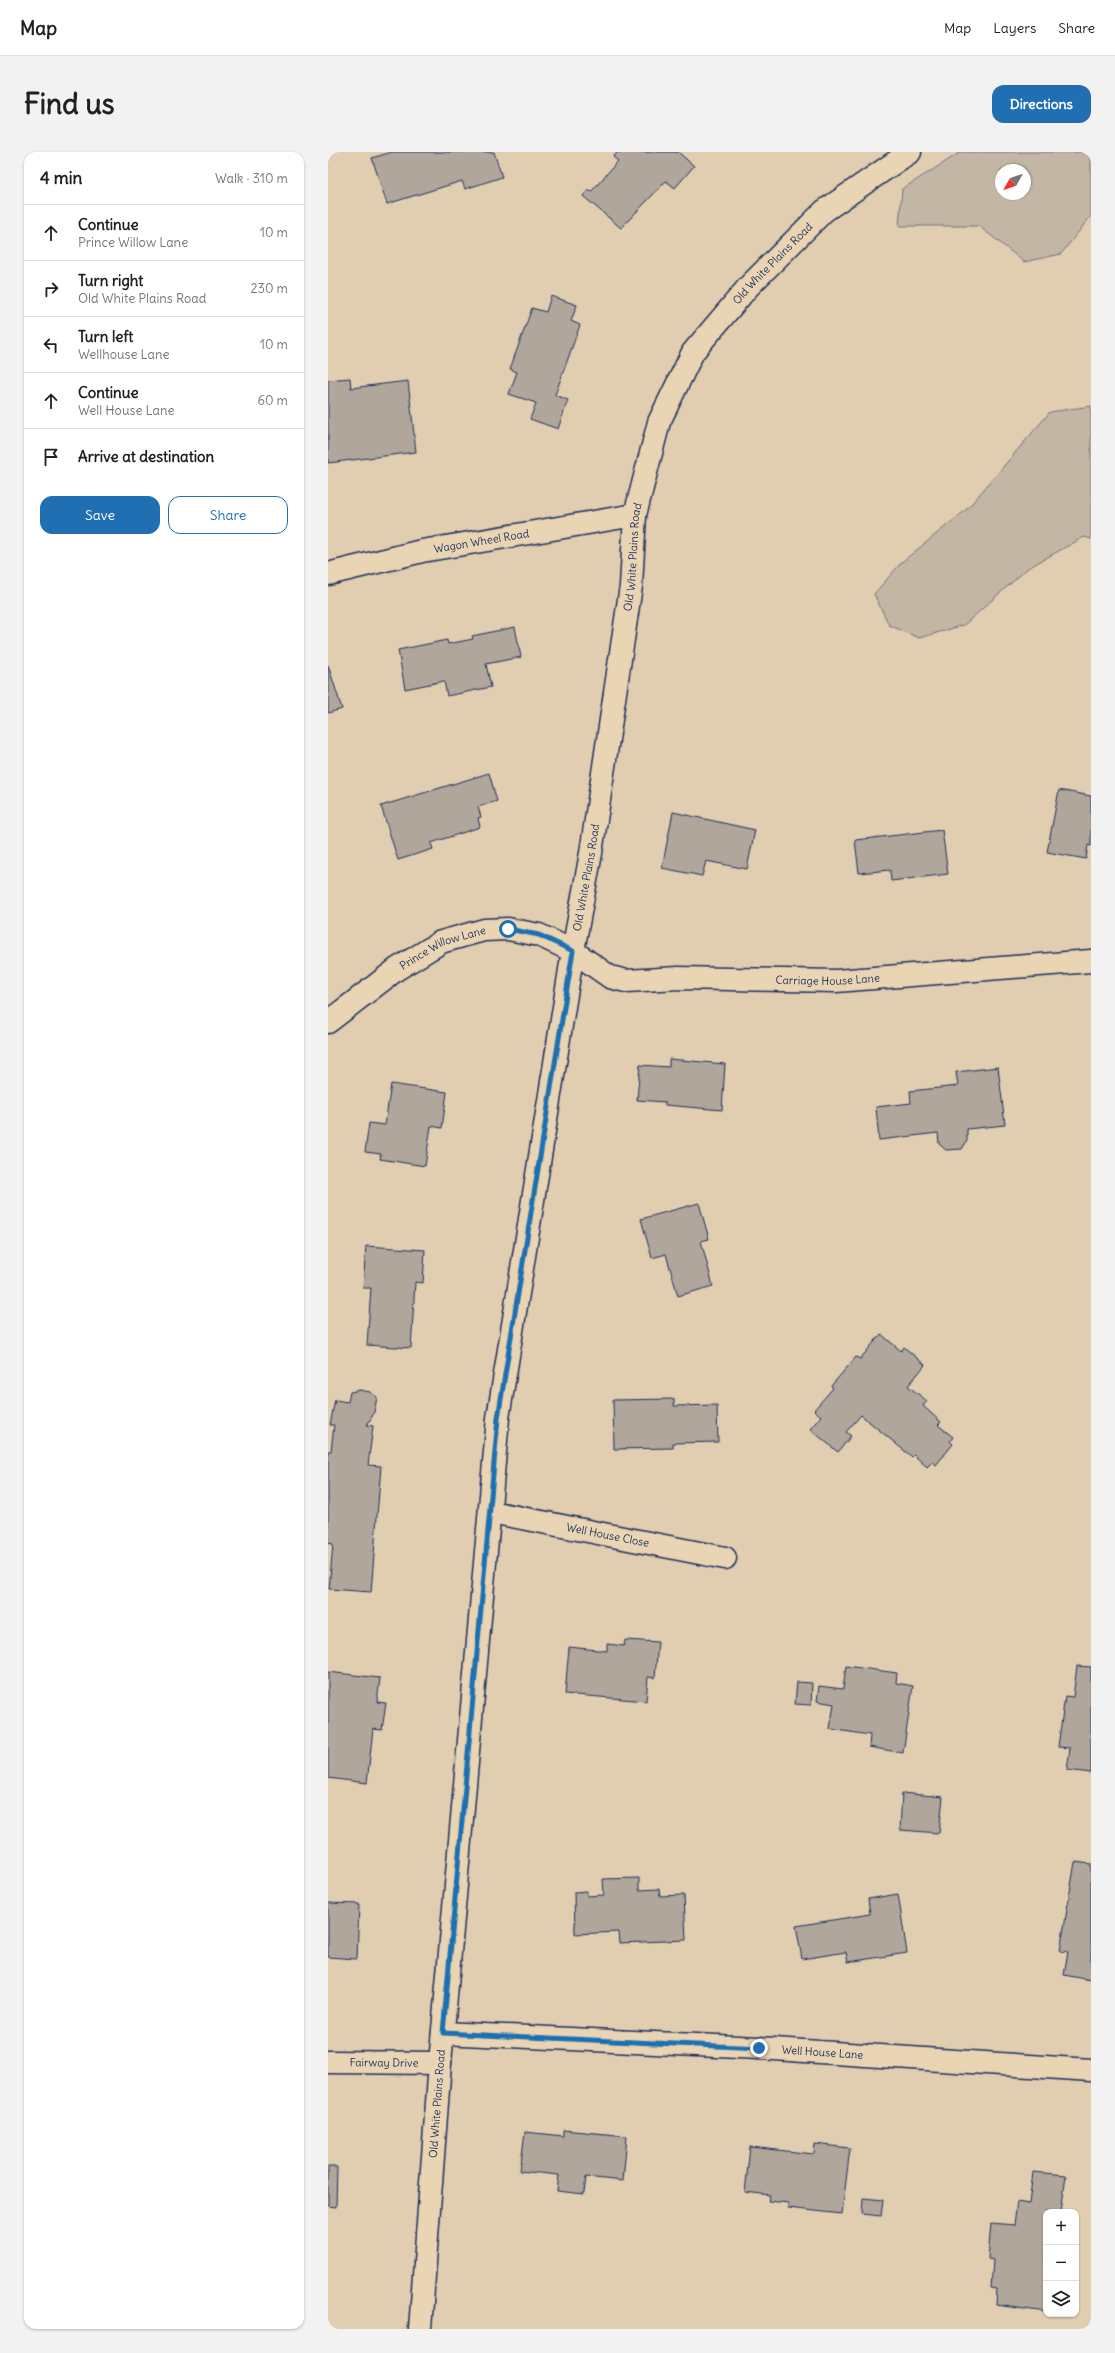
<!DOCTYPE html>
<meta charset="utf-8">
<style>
:root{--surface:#fff;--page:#f2f2f2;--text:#202124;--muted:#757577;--line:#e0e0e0;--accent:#1f6fb2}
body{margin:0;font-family:Delius,sans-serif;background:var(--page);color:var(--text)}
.controls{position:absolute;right:12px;bottom:12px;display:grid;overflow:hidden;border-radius:8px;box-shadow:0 1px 3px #0004}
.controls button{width:36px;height:36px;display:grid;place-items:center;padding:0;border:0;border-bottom:1px solid var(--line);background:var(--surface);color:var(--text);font:20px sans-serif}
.compass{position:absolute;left:667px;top:12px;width:36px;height:36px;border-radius:50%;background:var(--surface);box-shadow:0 1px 3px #0004;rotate:230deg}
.stop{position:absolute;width:12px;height:12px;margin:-9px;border:3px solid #1f6fb2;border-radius:50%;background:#fff}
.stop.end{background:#1f6fb2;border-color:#fff;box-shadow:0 1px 4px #0008}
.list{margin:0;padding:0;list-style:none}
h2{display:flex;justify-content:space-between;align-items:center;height:52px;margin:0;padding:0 16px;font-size:17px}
h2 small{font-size:13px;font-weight:400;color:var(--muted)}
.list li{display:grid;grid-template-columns:26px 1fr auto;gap:12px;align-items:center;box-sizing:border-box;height:56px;padding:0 16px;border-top:1px solid var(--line)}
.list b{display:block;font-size:15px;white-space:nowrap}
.list p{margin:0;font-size:13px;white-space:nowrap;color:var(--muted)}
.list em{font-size:13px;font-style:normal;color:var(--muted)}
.actions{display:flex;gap:8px;padding:12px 16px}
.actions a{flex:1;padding:9px 0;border:1px solid var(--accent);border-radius:12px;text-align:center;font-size:14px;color:var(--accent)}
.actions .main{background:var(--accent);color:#fff}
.icon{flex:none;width:22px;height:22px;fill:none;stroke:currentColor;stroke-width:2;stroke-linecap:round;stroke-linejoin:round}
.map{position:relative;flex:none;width:763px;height:2177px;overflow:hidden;border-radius:12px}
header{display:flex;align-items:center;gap:24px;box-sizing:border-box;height:56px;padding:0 20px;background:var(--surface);border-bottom:1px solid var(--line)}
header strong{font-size:19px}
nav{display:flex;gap:22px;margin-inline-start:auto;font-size:14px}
.intro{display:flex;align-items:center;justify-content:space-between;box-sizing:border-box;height:96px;padding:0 24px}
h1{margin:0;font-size:28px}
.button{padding:10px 18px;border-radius:12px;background:var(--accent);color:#fff;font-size:14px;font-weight:700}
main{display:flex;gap:24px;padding:0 24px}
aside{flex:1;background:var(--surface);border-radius:12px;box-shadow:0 1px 3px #0004}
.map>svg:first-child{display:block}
.green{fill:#c3b6a4;stroke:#6f7281;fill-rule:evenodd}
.building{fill:#b0a69b;stroke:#1b2f5e}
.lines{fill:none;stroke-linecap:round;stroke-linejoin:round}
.minor-casing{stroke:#1b2f5e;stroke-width:25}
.tertiary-casing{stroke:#1b2f5e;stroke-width:25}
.minor{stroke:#e9d4b3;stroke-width:22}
.tertiary{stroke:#e9d4b3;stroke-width:22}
.route{stroke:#1f6fb2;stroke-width:5}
.labels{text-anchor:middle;stroke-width:3;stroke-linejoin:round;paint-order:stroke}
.street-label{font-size:11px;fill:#1b2f5e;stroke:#e9d4b3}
</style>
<header>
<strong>Map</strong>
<nav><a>Map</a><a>Layers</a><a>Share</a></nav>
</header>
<div class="intro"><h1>Find us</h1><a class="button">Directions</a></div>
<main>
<aside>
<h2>4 min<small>Walk · 310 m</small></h2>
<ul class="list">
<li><svg class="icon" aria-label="ahead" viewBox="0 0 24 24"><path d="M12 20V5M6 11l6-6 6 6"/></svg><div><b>Continue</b><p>Prince Willow Lane</p></div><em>10 m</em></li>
<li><svg class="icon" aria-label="right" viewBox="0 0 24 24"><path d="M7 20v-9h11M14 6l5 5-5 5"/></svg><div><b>Turn right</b><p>Old White Plains Road</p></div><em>230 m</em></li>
<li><svg class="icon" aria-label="left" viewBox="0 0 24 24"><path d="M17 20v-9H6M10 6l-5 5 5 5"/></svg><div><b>Turn left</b><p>Wellhouse Lane</p></div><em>10 m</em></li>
<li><svg class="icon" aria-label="ahead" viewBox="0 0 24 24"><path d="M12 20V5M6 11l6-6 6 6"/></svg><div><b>Continue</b><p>Well House Lane</p></div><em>60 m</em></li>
<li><svg class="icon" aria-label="arrive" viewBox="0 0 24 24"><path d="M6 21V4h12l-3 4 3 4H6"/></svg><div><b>Arrive at destination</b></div></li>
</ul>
<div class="actions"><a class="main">Save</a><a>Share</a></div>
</aside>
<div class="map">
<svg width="763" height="2177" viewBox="0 0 763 2177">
<rect width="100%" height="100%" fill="#e1cdb0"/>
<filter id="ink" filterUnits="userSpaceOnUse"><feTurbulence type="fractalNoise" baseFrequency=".025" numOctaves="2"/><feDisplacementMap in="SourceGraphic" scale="8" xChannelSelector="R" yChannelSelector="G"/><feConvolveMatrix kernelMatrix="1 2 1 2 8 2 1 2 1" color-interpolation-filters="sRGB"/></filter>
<g filter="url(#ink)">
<path class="green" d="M633,0H763V64L733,102L696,110L651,74H571L574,37ZM673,18H697V42H673Z
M763,254V387L756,385L700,416L636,473L591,486L561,473L546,442L574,410L639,357L722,260Z"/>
<path class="building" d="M64,0H166L174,25L137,37L134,29L59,52L44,6Z
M290,0H350L366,14L347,36L338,29L293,76L255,44L260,38L263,40L290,9L285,5Z
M223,144L249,153L243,169L252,173L227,243L240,248L230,277L202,267L208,251L181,242L189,220L182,217L204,156L218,160Z
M22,226L23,236L80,229L88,300L0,311V228Z
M187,475L193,505L158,512L163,535L119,544L116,529L77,537L70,498L119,488L120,492L145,487L144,484Z
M0,513L14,557L0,561Z
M161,621L169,649L150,655L153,665L150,666L152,675L103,691L105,697L70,708L53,654Z
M731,638L763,644V694L760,693L758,707L719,700Z
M345,660L427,678L419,717L378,709L374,724L334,716Z
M614,678L620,722L563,729L562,718L531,721L527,688Z
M341,907L397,912L394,958L337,953V950L309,948L312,913L341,915Z
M670,915L677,973L639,977V989L634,997L618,998L611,992L610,981L551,988L548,955L583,951L582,939L630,934L628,920Z
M63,932L119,940L114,976L103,974L97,1014L52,1007L53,1002L37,1000L41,971L57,973Z
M371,1051L381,1087L373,1089L385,1134L350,1144L338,1102L324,1106L313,1067Z
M38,1094L97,1098L95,1131L87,1130L83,1196L39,1193L43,1136H35Z
M553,1182L573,1199L576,1195L597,1213L580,1234L599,1249L595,1254L613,1270L610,1273L625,1285L622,1289L625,1292L608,1313L604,1310L599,1315L586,1303L584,1305L533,1263L518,1280L523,1284L510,1300L482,1277L493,1264L486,1258L505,1236L503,1234L528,1205L532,1207Z
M32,1238L42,1240L49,1245L46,1261L39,1273L45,1274L40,1313L53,1314L43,1440L1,1437L5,1392L0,1391V1299H3L6,1273H2L7,1248L20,1250L22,1240Z
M346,1247V1254L389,1253L390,1290L345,1291V1296L286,1297L285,1248Z
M297,1488L330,1490L327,1526L320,1525L318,1549L237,1542L241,1495L279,1499V1492L296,1494Z
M518,1514L569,1521L568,1531L585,1534L575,1601L541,1595L542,1583L502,1577L506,1552L489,1549L491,1534L515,1537Z
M749,1514L763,1515V1621L739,1618L742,1596L730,1595L737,1544L745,1545Z
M0,1520L52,1526L49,1550L58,1551L54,1578L45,1577L39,1631L0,1626Z
M469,1530L484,1531L483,1553L467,1552Z
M574,1641L615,1645L611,1681L572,1678Z
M747,1710L763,1712V1828L736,1823L740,1800L732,1799Z
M311,1726V1738L331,1737L332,1744L356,1743L358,1788L292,1791L291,1780L247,1782L246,1740L259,1739V1744L276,1743L275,1727Z
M570,1742L579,1801L520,1810L518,1800L474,1807L468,1774L542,1762L540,1747Z
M0,1751L31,1752L29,1807L0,1805Z
M235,1978L299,1984L295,2029L258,2025L256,2042L229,2039L231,2023L192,2019L197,1980L235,1984Z
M487,1992L522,1996L514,2062L460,2056L461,2051L440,2049L442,2043L417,2040L422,1995L486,2002Z
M0,2015H9L8,2055L0,2054Z
M705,2020L738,2023L733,2060H718V2160L668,2153L669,2137L663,2136L665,2108L660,2107L663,2071L686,2073L689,2050L701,2052Z
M535,2046L555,2048L553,2064L534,2062Z"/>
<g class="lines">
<g class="minor-casing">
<g id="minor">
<path id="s1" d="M0,422L94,399L307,363"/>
<path id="s2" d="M0,870L69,817L113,790L156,778L180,777L211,783L245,799L282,825L298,829L350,826L508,829L763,809"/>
<path id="s3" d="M163,1360L397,1406"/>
<path id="s4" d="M115,1881L431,1896L763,1918"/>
<path id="s5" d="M0,1910L112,1911"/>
</g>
</g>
<g class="tertiary-casing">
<g id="tertiary">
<path id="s6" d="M92,2177L112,1911L170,1266L245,799L263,701L303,434L307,363L331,270L365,200L421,134L496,59L582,0"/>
</g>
</g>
<use href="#minor" class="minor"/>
<use href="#tertiary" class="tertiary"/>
</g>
</g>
<g class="lines" filter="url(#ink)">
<path class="route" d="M180,777L211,783L245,799L170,1266L115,1881L431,1896"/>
</g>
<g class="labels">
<g class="street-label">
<text dy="4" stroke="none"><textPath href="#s6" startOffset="2121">Old White Plains Road</textPath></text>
<text dy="4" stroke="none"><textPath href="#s1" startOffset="157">Wagon Wheel Road</textPath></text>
<text dy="4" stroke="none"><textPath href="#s6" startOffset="1786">Old White Plains Road</textPath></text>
<text dy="4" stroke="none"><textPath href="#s6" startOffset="1462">Old White Plains Road</textPath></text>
<text dy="4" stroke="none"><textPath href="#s2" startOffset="138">Prince Willow Lane</textPath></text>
<text dy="4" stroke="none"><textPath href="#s2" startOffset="540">Carriage House Lane</textPath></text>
<text dy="4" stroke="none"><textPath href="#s3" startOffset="119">Well House Close</textPath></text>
<text dy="4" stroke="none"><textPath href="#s4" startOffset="380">Well House Lane</textPath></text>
<text dy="4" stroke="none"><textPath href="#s5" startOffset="56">Fairway Drive</textPath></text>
<text dy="4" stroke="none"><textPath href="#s6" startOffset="226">Old White Plains Road</textPath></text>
</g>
</g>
</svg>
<div class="controls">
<button>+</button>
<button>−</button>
<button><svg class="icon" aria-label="layers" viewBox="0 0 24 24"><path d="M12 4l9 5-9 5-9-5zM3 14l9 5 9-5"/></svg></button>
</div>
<svg class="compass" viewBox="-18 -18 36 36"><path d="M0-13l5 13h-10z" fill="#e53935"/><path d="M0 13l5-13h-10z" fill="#757577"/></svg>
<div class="stop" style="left:180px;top:777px"></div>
<div class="stop end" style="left:431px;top:1896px"></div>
</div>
</main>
